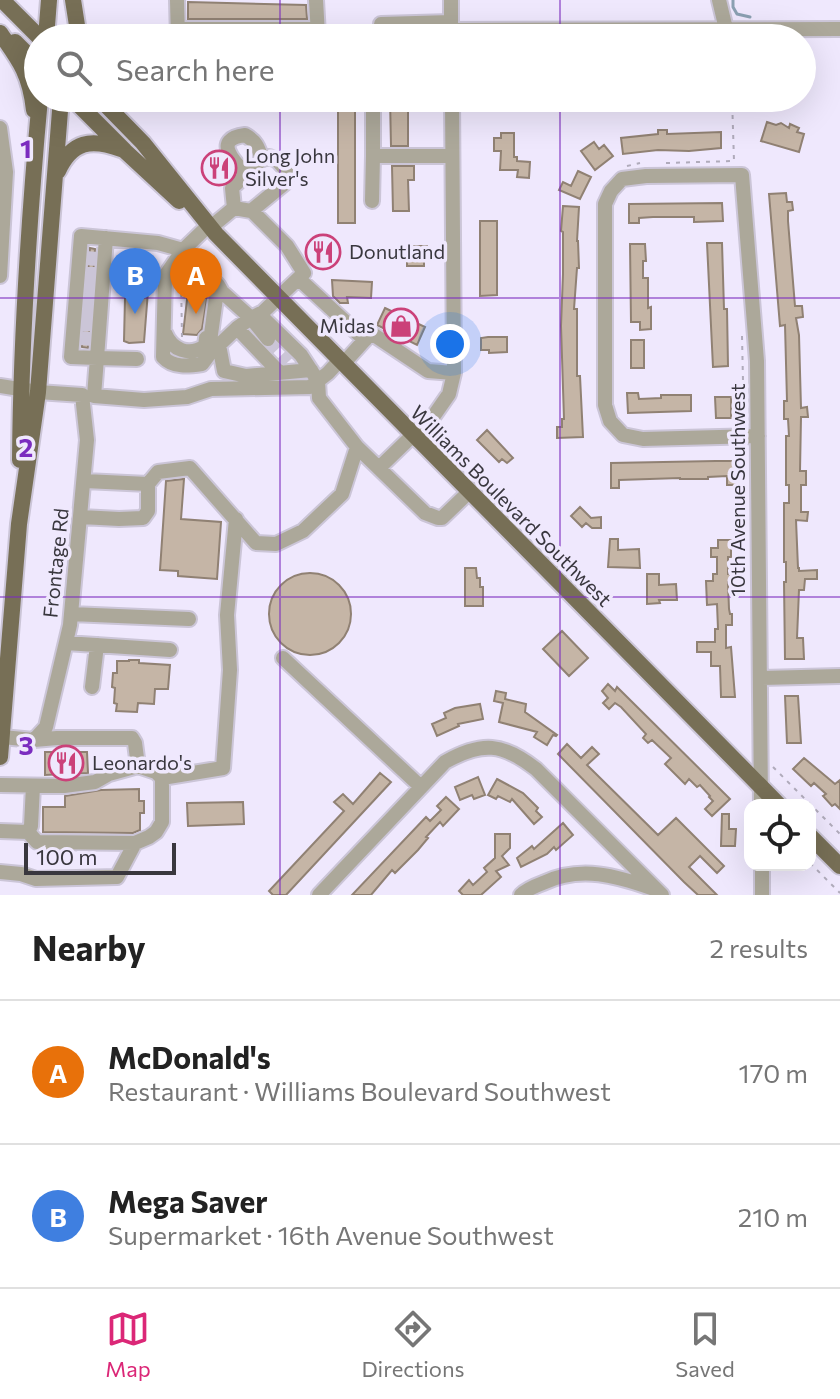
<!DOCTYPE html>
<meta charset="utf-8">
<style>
:root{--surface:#fff;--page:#f2f2f2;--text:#222;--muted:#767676;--line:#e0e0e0;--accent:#db2777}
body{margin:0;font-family:Commissioner,sans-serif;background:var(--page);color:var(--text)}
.controls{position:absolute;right:24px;bottom:24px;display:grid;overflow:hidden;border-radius:16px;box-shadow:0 8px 32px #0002}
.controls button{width:72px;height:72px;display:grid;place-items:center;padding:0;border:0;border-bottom:2px solid var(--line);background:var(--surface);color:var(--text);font:40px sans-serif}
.scale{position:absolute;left:24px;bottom:20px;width:152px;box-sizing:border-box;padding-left:8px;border:4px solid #39373e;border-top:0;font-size:22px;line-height:28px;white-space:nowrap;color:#39373e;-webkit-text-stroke:6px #efe8fd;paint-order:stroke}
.you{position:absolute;left:450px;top:344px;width:28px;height:28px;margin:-20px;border:6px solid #fff;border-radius:50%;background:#1a73e8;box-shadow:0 0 0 12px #1a73e833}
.badge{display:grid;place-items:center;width:52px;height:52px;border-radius:50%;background:var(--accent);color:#fff;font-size:26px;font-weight:700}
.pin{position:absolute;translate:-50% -66px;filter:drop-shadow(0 2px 4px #0008)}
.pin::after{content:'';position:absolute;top:42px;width:28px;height:24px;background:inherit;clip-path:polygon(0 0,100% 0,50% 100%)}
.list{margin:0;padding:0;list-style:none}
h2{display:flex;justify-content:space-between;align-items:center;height:104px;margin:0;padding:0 32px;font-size:34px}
h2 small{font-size:26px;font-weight:400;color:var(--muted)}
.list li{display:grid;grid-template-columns:52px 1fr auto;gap:24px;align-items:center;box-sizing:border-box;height:144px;padding:0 32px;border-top:2px solid var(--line)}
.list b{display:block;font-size:30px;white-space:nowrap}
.list p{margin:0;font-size:26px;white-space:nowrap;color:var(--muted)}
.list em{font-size:26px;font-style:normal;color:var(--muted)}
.icon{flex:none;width:44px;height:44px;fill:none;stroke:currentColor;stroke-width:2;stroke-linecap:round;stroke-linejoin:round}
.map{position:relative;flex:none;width:840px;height:895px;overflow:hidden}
.search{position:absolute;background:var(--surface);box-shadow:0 8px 32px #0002;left:24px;right:24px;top:24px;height:88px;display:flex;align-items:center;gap:20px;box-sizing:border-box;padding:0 28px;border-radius:44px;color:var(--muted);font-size:30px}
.sheet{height:392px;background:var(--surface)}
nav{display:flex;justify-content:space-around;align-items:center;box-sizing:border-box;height:112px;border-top:2px solid var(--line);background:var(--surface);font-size:22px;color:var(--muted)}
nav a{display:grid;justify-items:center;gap:4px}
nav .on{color:var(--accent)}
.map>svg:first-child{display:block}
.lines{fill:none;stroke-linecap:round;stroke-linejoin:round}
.stream{stroke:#8ba0b2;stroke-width:3}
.building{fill:#c5b5a6;stroke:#908173;stroke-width:2}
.minor-tunnel{stroke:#cbc5d7;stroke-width:14;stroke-dasharray:14 7;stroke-linecap:butt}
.minor-casing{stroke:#cbc5d7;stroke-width:18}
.major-casing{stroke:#cbc5d7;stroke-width:20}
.path{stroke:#b0abbb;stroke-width:2;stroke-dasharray:4 6;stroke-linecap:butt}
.minor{stroke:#aca89a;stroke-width:14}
.major{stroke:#776f56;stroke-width:16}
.grid{fill:none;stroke:#7b2cbf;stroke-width:2;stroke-opacity:0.55}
.labels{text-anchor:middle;stroke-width:7;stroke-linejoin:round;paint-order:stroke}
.poi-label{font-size:20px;fill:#39373e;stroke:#efe8fd;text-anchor:start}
.street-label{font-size:20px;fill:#39373e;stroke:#efe8fd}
.grid-label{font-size:26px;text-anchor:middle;font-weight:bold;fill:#7b2cbf;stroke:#efe8fd;stroke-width:7;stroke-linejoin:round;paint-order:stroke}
</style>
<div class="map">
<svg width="840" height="895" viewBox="0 0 840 895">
<rect width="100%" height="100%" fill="#efe8fd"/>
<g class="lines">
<path class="stream" d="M733,0V7L737,14L750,17"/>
</g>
<path class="building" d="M188,2L306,5L307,19H188Z
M338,98H355V223H338Z
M390,98H408V146H391Z
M767,122L776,125L781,123L789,128L790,124L799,128L797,132L804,134L799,152L761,141Z
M658,130H667V134L721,132V148L689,151L658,150L623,154L621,138L658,134Z
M501,133H514V157H517V161L530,162L529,178L517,177L518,170H500L501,151H494V138H501Z
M594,142L599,149L604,145L613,156L595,170L581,151Z
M217,152L229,171L216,184L204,172L207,170L203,166Z
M392,166H414V180H408L409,211H393Z
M578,171L591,177L580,199L559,190L563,182L571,186Z
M786,193L787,202H792L793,210L788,211V221L795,306H802L803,317L796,318L799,335L801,408L807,407L808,417H801L800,471H806V485H801V512H808L807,521L796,520L798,568H799V571L817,570V579H805L804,590H799L797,638H803L804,659H785L784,582H786V562H784V503H789V485H786V436H789L788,419H784V401H787L785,325L780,326L769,194Z
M722,203L723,221L694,222V217H653L639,218V223H629V204Z
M563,206L579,207L577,241H578L579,268H577L574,309H577V376H580L583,437L557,438V427H562V419H564L561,326L563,274V232L561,231Z
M480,221H497V295L480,296Z
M330,237L338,256L315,266L307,247Z
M707,243H722L724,309H727L728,366L713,367Z
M630,244H645L646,261H643V278H648V308L651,307V329L640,330V322H631Z
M404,246H427L428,257H424V266H407V257L404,258Z
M90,248L95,249L88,348L82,347Z
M332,280L372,282L371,298L347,297L348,303H340L333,296Z
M127,290L148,291L144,342L129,343L124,341L125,298H127Z
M188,291L208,293L202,329L197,335L183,334Z
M385,308L425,327L417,345L377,325Z
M488,337H507V352L489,353V350H481V338Z
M631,340H644V368H631Z
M627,393H638L639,399L661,398V395H691V411L628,413Z
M715,397H731V418H716Z
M487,430L513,458L507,463L502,459L499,462L477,440Z
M716,461H736V485H727V476L708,477V479H680V478L619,480V488H611V463Z
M184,479L181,519L221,522L217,579L178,576V571L160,570L166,481Z
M580,507L591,518L601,517V528H592L586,523L582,527L571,516Z
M610,539H618V550L639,549L640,568L608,567Z
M718,540H731V557H728V574H730L731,582H728L729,609L730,614H732V625H726V648L731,647L735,697H721L720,666H711V652H697V642H715V629H718L717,604L707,605L706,581H713V574H717V557H711V548H718Z
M465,568H476L477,578H480V587H483V606H465Z
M269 614a41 41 0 1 1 82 0a41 41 0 1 1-82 0Z
M647,574H659V585L676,584L677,600H659L660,603L647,604Z
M562,631L588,658L569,676L543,649Z
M129,660H139V663L170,665L168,689H155L154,704L138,703L137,712L116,711L117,704L114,703L115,688L112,687L113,673H117V661H129Z
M608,684L615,691L617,687L730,799L712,816L705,809L713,801L709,797L710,796L700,785L697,787L689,779L685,784L665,764L671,758L652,740L648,743L643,738L646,734L621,707L615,703L609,709L603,703L608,698L602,691Z
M496,691L506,693L505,699L526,704L525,712L557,735L556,736L553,735L547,745L534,737L537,732L499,722L503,703L494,701Z
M785,696H798L801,743H787Z
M480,704L483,719L458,724L459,726L437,736L432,724L446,718L444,713L455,708Z
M567,744L581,758L592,747L599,754L587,765L658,835L676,818L724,866L717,873L700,856L689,867L717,895H698L684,882L558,754Z
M45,752H87L88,773L45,775Z
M804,758L835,784L840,780V809L835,804L832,806L823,796L826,794L814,783L811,786L793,769Z
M380,773L391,782L286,895H273L269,891L344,811L334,802L343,794L353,804Z
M478,777L485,795L474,799L472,795L460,800L455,787Z
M497,779L523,793L538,808L536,811L542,817L534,824L512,799L510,802L498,796L496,799L488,795Z
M139,789V801H144V813H140V830L133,833L43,832V807H65V796L101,790Z
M446,797L459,809L443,826L440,822L426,837L428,838L418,850L395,873L392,870L371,895H352L426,817L430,821L441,810L437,806Z
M243,802L244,824L188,826L187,803Z
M722,814H729V829H736L735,846H721Z
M563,823L573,835L556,850L554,847L547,854L521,867L517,858L532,846L534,849Z
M495,834H510V848L502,856L509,865L496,871L501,877L481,895H463L459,891L469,880L473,885L487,872L484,868L495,858Z"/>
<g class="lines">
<path class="minor-tunnel" d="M86,258L97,259
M85,274H96
M84,286L95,287
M84,299H94
M83,312L93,313
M82,324H93
M81,338L92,339
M268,339L289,361"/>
<g class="minor-casing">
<path id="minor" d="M177,0L178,38
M316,0L318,35
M451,0V30
M719,0L726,29
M381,24L451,22
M178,29H318
M451,30L840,29
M373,98V156H452
M0,128L6,172L0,276
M269,157L277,160L286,170L285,183L251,211L234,208L232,188L262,159Z
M246,174C234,162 212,139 245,135C256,141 258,147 262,159
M372,201L373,156
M252,211L287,246L304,273L263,312L251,318L222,292L218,285L183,250L158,243L81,236L71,357L97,358L94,396L144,400L187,397L211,389L310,387L328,373L340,360
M209,225L183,250L165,276L163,357C173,368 189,366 202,364L208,356L216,298L222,292
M211,227L234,208
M106,238L97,358L137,359
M299,279L365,340
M259,314L301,355L318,381L319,398L357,447L425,513L438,518H442L469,492
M237,328L280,373
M165,333C172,350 189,357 205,346L206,338
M268,339L251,318L237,328L219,345L224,371L246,376L311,370
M343,364L371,333L428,371L454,373
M0,386L38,392L82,395L87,440L70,625L46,727L34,740L2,737
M758,436L643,439L623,435L610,421L605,405V204L611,191L622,179L646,176L742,175L757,361L761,805
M417,440L449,394L454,373L452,98
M379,468L413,435
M148,484L158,472L190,468L256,543L276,544L303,531L342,494L357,447
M81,517L119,519L143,518L148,511V484L85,481
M71,614L189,619
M66,643L170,650
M283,658L421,787
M760,678L840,676
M92,687L97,645
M162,778L223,768L230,670L227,615L236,519
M0,785L64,786L95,782L109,774L138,766
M0,831L28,832L37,842L135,843L149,837L156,832L162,822V778L156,772L138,766L135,743L132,738H57L34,740
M28,832L31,826L33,786
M762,865V895
M0,872L21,874L36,879L117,877L135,843
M319,895L445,762C482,741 503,743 536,769L662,895
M521,895C527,889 535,886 543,883C581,865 617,876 654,889"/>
</g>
<g class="major-casing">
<path id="major" d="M2,0L40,38
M73,0L79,38
M0,33C20,61 30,74 34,110
M46,38L49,0
M15,42L38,65
M72,98L125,151L179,201
M99,98L143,143L216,234L779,805
M58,171C72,141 91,138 121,149
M20,460C21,339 29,218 40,98
M0,757L19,524L38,392L61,98
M810,836L840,866"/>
</g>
<path class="path" d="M666,163L734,161L732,98
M627,166L640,163
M183,290L188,287L204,289
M742,336L744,426
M182,337L181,277L184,274L195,289
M745,448V499
M773,767L840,834
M810,863L840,893"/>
<use href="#minor" class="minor"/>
<use href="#major" class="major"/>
</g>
<path class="grid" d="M280,0V38M560,0V38M280,98V895M560,98V895M0,298H840M0,597H840"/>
<defs>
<g id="restaurant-ring" transform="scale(1.8)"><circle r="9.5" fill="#efe8fd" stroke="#cb4179" stroke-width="1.5"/><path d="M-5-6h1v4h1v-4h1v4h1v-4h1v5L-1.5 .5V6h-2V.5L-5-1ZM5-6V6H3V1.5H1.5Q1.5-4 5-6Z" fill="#cb4179"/></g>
<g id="shop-ring" transform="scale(1.8)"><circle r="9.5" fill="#efe8fd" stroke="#cb4179" stroke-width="1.5"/><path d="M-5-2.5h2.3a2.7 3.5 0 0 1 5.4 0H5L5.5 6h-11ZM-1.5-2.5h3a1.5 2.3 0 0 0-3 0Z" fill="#cb4179"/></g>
</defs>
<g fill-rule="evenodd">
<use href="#restaurant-ring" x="219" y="168"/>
<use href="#restaurant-ring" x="323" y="252"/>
<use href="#shop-ring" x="401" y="326"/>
<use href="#restaurant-ring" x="66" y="763"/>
</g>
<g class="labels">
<g class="poi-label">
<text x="245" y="163">Long John<tspan x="245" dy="23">Silver's</tspan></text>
<text x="349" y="259">Donutland</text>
<text x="375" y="333" text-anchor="end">Midas</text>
<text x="92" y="770">Leonardo's</text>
</g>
<g class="street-label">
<text transform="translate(738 490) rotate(-90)" y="7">10th Avenue Southwest</text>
<text transform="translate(511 506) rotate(45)" y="7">Williams Boulevard Southwest</text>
<text transform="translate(56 563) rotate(-84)" y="7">Frontage Rd</text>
</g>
</g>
<g class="grid-label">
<text x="26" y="158">1</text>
<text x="26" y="457">2</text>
<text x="26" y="755">3</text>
</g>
</svg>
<div class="controls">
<button><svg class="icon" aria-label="locate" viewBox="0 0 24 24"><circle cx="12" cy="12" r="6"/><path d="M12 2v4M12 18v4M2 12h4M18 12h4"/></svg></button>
</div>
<div class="scale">100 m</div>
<div class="you"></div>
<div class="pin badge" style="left:196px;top:314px;background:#e8710a">A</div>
<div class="pin badge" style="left:135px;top:314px;background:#3f7fe0">B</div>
<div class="search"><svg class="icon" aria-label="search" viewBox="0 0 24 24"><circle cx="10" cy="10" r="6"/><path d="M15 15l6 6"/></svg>Search here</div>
</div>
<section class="sheet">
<h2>Nearby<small>2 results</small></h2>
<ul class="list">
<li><span class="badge" style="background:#e8710a">A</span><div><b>McDonald's</b><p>Restaurant · Williams Boulevard Southwest</p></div><em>170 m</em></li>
<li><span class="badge" style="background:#3f7fe0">B</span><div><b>Mega Saver</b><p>Supermarket · 16th Avenue Southwest</p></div><em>210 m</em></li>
</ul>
</section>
<nav>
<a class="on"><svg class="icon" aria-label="map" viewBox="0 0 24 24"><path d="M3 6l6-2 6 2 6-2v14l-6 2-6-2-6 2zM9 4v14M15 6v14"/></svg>Map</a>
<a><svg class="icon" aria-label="directions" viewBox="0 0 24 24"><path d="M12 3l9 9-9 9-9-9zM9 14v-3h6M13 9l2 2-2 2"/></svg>Directions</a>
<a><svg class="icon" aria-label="saved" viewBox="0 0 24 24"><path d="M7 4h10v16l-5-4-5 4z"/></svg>Saved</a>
</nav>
